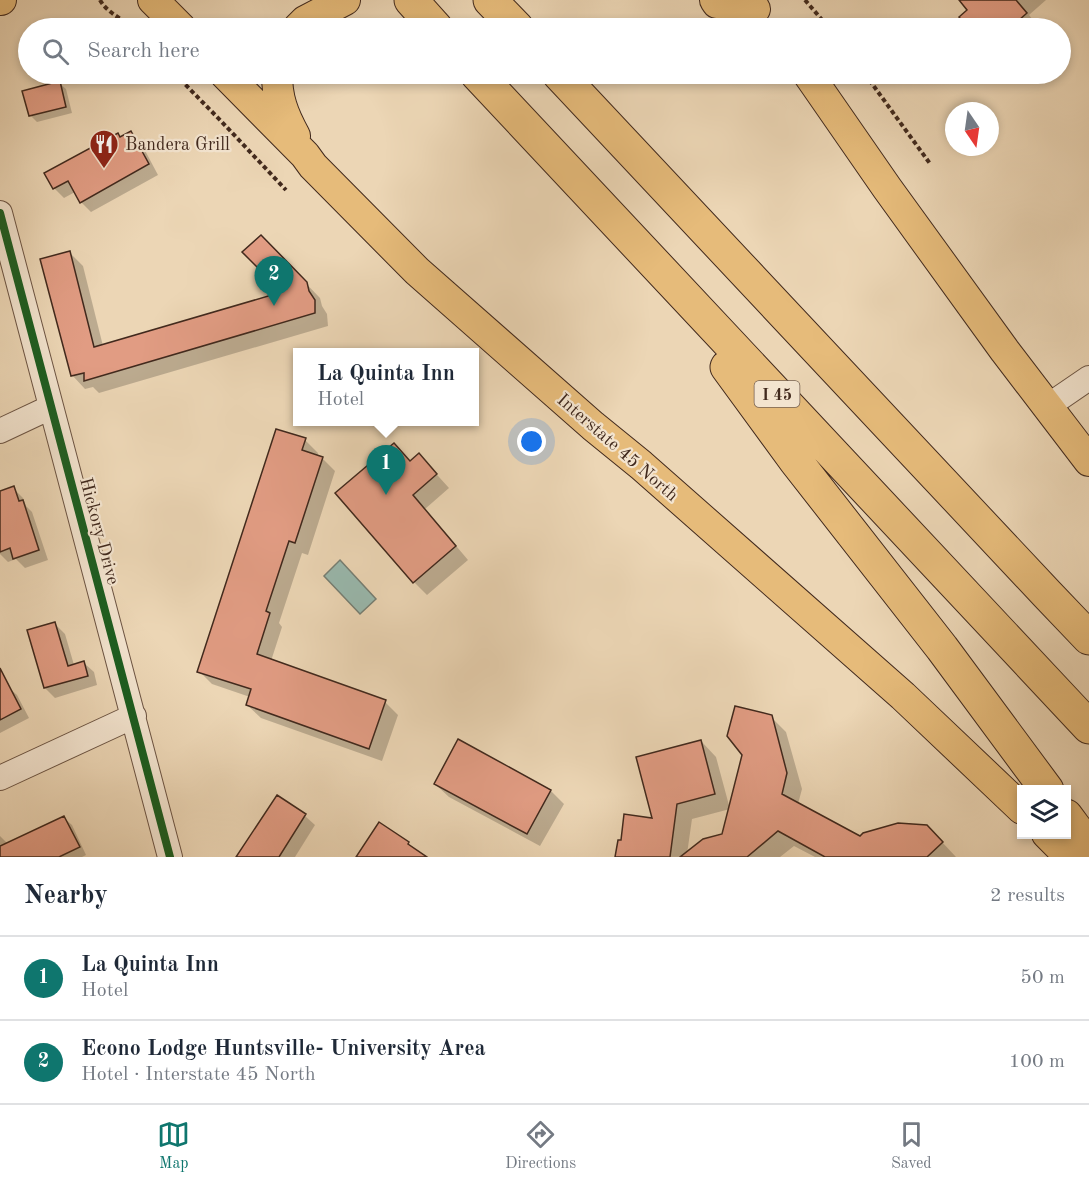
<!DOCTYPE html>
<meta charset="utf-8">
<style>
:root{--surface:#fff;--page:#f2f2f3;--text:#1f2937;--muted:#747a83;--line:#e0e1e3;--accent:#0f766e}
body{margin:0;font-family:"Old Standard TT",serif;background:var(--page);color:var(--text)}
.controls{position:absolute;right:18px;bottom:18px;display:grid;overflow:hidden;border-radius:0px;box-shadow:0 3px 9px #0003}
.controls button{width:54px;height:54px;display:grid;place-items:center;padding:0;border:0;border-bottom:2px solid var(--line);background:var(--surface);color:var(--text);font:30px sans-serif}
.compass{position:absolute;left:945px;top:102px;width:54px;height:54px;border-radius:50%;background:var(--surface);box-shadow:0 3px 9px #0003;rotate:167deg}
.you{position:absolute;left:532px;top:442px;width:21px;height:21px;margin:-15px;border:4px solid #fff;border-radius:50%;background:#1a73e8;box-shadow:0 0 0 9px #1a73e833}
.badge{display:grid;place-items:center;width:39px;height:39px;border-radius:50%;background:var(--accent);color:#fff;font-size:20px;font-weight:700}
.pin{position:absolute;translate:-50% -50px;filter:drop-shadow(0 2px 3px #0008)}
.pin::after{content:'';position:absolute;top:32px;width:21px;height:18px;background:inherit;clip-path:polygon(0 0,100% 0,50% 100%)}
.popup{position:absolute;left:293px;top:348px;width:186px;height:78px;box-sizing:border-box;display:grid;place-content:center;border-radius:0px;background:var(--surface);filter:drop-shadow(0 2px 4px #0005);font-size:20px;white-space:nowrap;color:var(--muted)}
.popup b{font-size:22px;color:var(--text)}
.popup::after{content:'';position:absolute;left:50%;top:100%;margin-left:-12px;border:12px solid transparent;border-top-color:var(--surface)}
.list{margin:0;padding:0;list-style:none}
h2{display:flex;justify-content:space-between;align-items:center;height:78px;margin:0;padding:0 24px;font-size:26px}
h2 small{font-size:20px;font-weight:400;color:var(--muted)}
.list li{display:grid;grid-template-columns:39px 1fr auto;gap:18px;align-items:center;box-sizing:border-box;height:84px;padding:0 24px;border-top:2px solid var(--line)}
.list b{display:block;font-size:22px;white-space:nowrap}
.list p{margin:0;font-size:20px;white-space:nowrap;color:var(--muted)}
.list em{font-size:20px;font-style:normal;color:var(--muted)}
.icon{flex:none;width:33px;height:33px;fill:none;stroke:currentColor;stroke-width:2;stroke-linecap:round;stroke-linejoin:round}
.map{position:relative;flex:none;width:1089px;height:857px;overflow:hidden}
.search{position:absolute;background:var(--surface);box-shadow:0 3px 9px #0003;left:18px;right:18px;top:18px;height:66px;display:flex;align-items:center;gap:15px;box-sizing:border-box;padding:0 21px;border-radius:33px;color:var(--muted);font-size:22px}
.sheet{height:246px;background:var(--surface)}
nav{display:flex;justify-content:space-around;align-items:center;box-sizing:border-box;height:84px;border-top:2px solid var(--line);background:var(--surface);font-size:16px;color:var(--muted)}
nav a{display:grid;justify-items:center;gap:3px}
nav .on{color:var(--accent)}
.map>svg:first-child{display:block}
.water{fill:#99b9ae;stroke:#767f74;stroke-width:1.5}
.shadow{fill:#0003}
.building{fill:#e19c83;stroke:#41291d;stroke-width:1.5}
.lines{fill:none;stroke-linecap:round;stroke-linejoin:round}
.minor-casing{stroke:#6c5443;stroke-width:26}
.major-casing{stroke:#41291d;stroke-width:32}
.highway-casing{stroke:#41291d;stroke-width:35}
.path{stroke:#41291d;stroke-width:4;stroke-dasharray:4.5 3;stroke-linecap:butt}
.minor{stroke:#f3e4cf;stroke-width:24}
.major{stroke:#e6bb7a;stroke-width:30}
.highway{stroke:#e6bb7a;stroke-width:33}
.cycleway-casing{stroke:#f3e4cf;stroke-width:11}
.cycleway{stroke:#1b5e20;stroke-width:8}
.labels{text-anchor:middle;stroke-width:4.5;stroke-linejoin:round;paint-order:stroke}
.shield{fill:#f3e4cf;stroke:#766152;stroke-width:1.5}
.shield-label{font-size:16px;font-weight:bold;fill:#41291d}
.poi-label{font-size:18px;fill:#41291d;stroke:#f3e4cf;text-anchor:start}
.street-label{font-size:18px;fill:#41291d;stroke:#f3e4cf}
</style>
<div class="map">
<svg width="1089" height="857" viewBox="0 0 1089 857">
<rect width="100%" height="100%" fill="#ecd6b5"/>
<filter id="stains"><feTurbulence type="fractalNoise" baseFrequency=".00333" numOctaves="4"/><feColorMatrix values="0 0 0 0 .2 0 0 0 0 .09 0 0 0 0 .02 0 0 0 .5 -.17"/></filter>
<radialGradient id="worn" r=".72"><stop offset=".6" stop-color="#630" stop-opacity="0"/><stop offset="1" stop-color="#630" stop-opacity=".3"/></radialGradient>
<path class="water" d="M340,560L376,599L360,614L324,576Z"/>
<path class="shadow" d="M961,0H1046L1029,15L1036,24L1030,28H971L961,17L969,10Z
M59,83L66,89L72,113L37,122L30,115Z
M131,133L141,143L158,175L91,212L81,202L75,192L64,198L54,188L121,138Z
M261,237L320,298L322,306L327,314L328,326L99,393L93,387L85,389L72,375L69,252L83,266L103,346L285,292Z
M305,440L318,453L317,457L322,458L335,471L308,555L302,553L279,623L282,627L271,661L385,702L398,715L382,761L261,718L247,705L250,697L212,684L199,671Z
M419,455L449,488L425,509L468,560L427,595L414,582L411,462Z
M13,488L23,498L26,506L32,512L48,560L25,568L16,559L8,562L0,554V493Z
M55,624L65,634L74,665L84,663L94,672L97,685L55,698L45,688Z
M8,687L17,695L29,718L0,733V691Z
M771,717L786,732L802,789L798,804L860,838L942,842L956,857H815L794,846L780,857H617L622,842L654,820L701,741L716,757L730,809L692,819L687,854L724,835Z
M435,784L551,791L564,804L540,846L449,797Z
M277,797L305,816L315,825L295,857H238Z
M64,818L72,825L86,855L82,857H0V836L8,844Z"/>
<path class="building" d="M959,0H1016L1027,13L1010,28H969L959,17L967,10Z
M60,81L66,107L29,116L22,91Z
M131,131L149,164L80,203L68,181L53,189L44,173L118,133L120,137Z
M261,235L307,282L309,291L315,300V313L84,381V373L71,376L40,259L70,251L94,347L282,292L242,252Z
M276,429L306,438L302,450L323,457L295,543L289,541L266,611L270,613L257,654L386,700L369,749L246,705L251,689L197,672Z
M394,443L410,461L419,453L437,474L413,495L456,546L413,583L335,493Z
M14,486L19,501L23,500L39,550L13,559L10,548L0,552V491Z
M55,622L68,666L84,661L88,676L44,688L27,630Z
M0,668L21,709L0,720Z
M735,706L772,715L787,773L782,794L860,836L863,833L898,823L927,825L943,842L927,857H825L778,831L747,857H680L703,839L722,834L742,755L727,736Z
M458,739L551,790L527,834L434,784Z
M701,740L715,794L677,804L670,857H615L618,840H621L624,814L652,818L636,757Z
M277,795L306,814L279,857H236Z
M64,816L80,847L59,857H0V846Z
M379,822L409,842L408,844L427,857H356Z"/>
<g class="lines">
<g class="minor-casing">
<path id="minor" d="M0,213L170,857
M1048,406L1089,378
M0,431L51,407
M0,778L134,716"/>
</g>
<g class="major-casing">
<path id="major" d="M0,0H1
M153,0L181,28
M715,0L717,3L755,9
M298,28L305,21L345,0
M225,74L305,155L313,166L417,271L593,426L641,465L903,696L1022,809
M277,74C277,98 283,114 295,136
M808,74L887,188L1005,351L1089,461
M1047,834L1070,857"/>
</g>
<g class="highway-casing">
<path id="highway" d="M411,0L436,28
M490,0L517,28
M477,74L1089,727
M559,74L1047,594L1089,638
M727,367L795,460L942,648L1047,790
M1066,816L1089,847"/>
</g>
<path class="path" d="M100,0C107,13 122,18 132,28
M805,0L829,28
M175,74L221,121L286,190
M865,74L931,165"/>
<use href="#minor" class="minor"/>
<use href="#major" class="major"/>
<use href="#highway" class="highway"/>
<g class="cycleway-casing">
<path id="cycleway" d="M0,213L170,857"/>
</g>
<use href="#cycleway" class="cycleway"/>
</g>
<defs>
<g id="restaurant-pin" transform="scale(1.5)"><path d="M0 17L-7.5 6A9.5 9.5 0 1 1 7.5 6Z" fill="#8f2418" stroke="#f3e4cf"/><path d="M-5-6h1v4h1v-4h1v4h1v-4h1v5L-1.5 .5V6h-2V.5L-5-1ZM5-6V6H3V1.5H1.5Q1.5-4 5-6Z" fill="#fff"/></g>
</defs>
<g fill-rule="evenodd">
<use href="#restaurant-pin" x="104" y="144"/>
</g>
<g class="labels">
<rect class="shield" x="754.5" y="381" width="45" height="26" rx="4.5"/>
<g class="shield-label">
<text x="777" y="400">I 45</text>
</g>
<g class="poi-label">
<text x="125" y="150">Bandera Grill</text>
</g>
<g class="street-label">
<text transform="translate(618 447) rotate(41)" y="6">Interstate 45 North</text>
<text transform="translate(100 531) rotate(75)" y="6">Hickory Drive</text>
</g>
</g>
<rect width="100%" height="100%" filter="url(#stains)"/>
<rect width="100%" height="100%" fill="url(#worn)"/>
</svg>
<div class="controls">
<button><svg class="icon" aria-label="layers" viewBox="0 0 24 24"><path d="M12 4l9 5-9 5-9-5zM3 14l9 5 9-5"/></svg></button>
</div>
<svg class="compass" viewBox="-18 -18 36 36"><path d="M0-13l5 13h-10z" fill="#e53935"/><path d="M0 13l5-13h-10z" fill="#747a83"/></svg>
<div class="you"></div>
<div class="pin badge" style="left:386px;top:495px">1</div>
<div class="popup"><b>La Quinta Inn</b>Hotel</div>
<div class="pin badge" style="left:274px;top:306px">2</div>
<div class="search"><svg class="icon" aria-label="search" viewBox="0 0 24 24"><circle cx="10" cy="10" r="6"/><path d="M15 15l6 6"/></svg>Search here</div>
</div>
<section class="sheet">
<h2>Nearby<small>2 results</small></h2>
<ul class="list">
<li><span class="badge">1</span><div><b>La Quinta Inn</b><p>Hotel</p></div><em>50 m</em></li>
<li><span class="badge">2</span><div><b>Econo Lodge Huntsville- University Area</b><p>Hotel · Interstate 45 North</p></div><em>100 m</em></li>
</ul>
</section>
<nav>
<a class="on"><svg class="icon" aria-label="map" viewBox="0 0 24 24"><path d="M3 6l6-2 6 2 6-2v14l-6 2-6-2-6 2zM9 4v14M15 6v14"/></svg>Map</a>
<a><svg class="icon" aria-label="directions" viewBox="0 0 24 24"><path d="M12 3l9 9-9 9-9-9zM9 14v-3h6M13 9l2 2-2 2"/></svg>Directions</a>
<a><svg class="icon" aria-label="saved" viewBox="0 0 24 24"><path d="M7 4h10v16l-5-4-5 4z"/></svg>Saved</a>
</nav>
